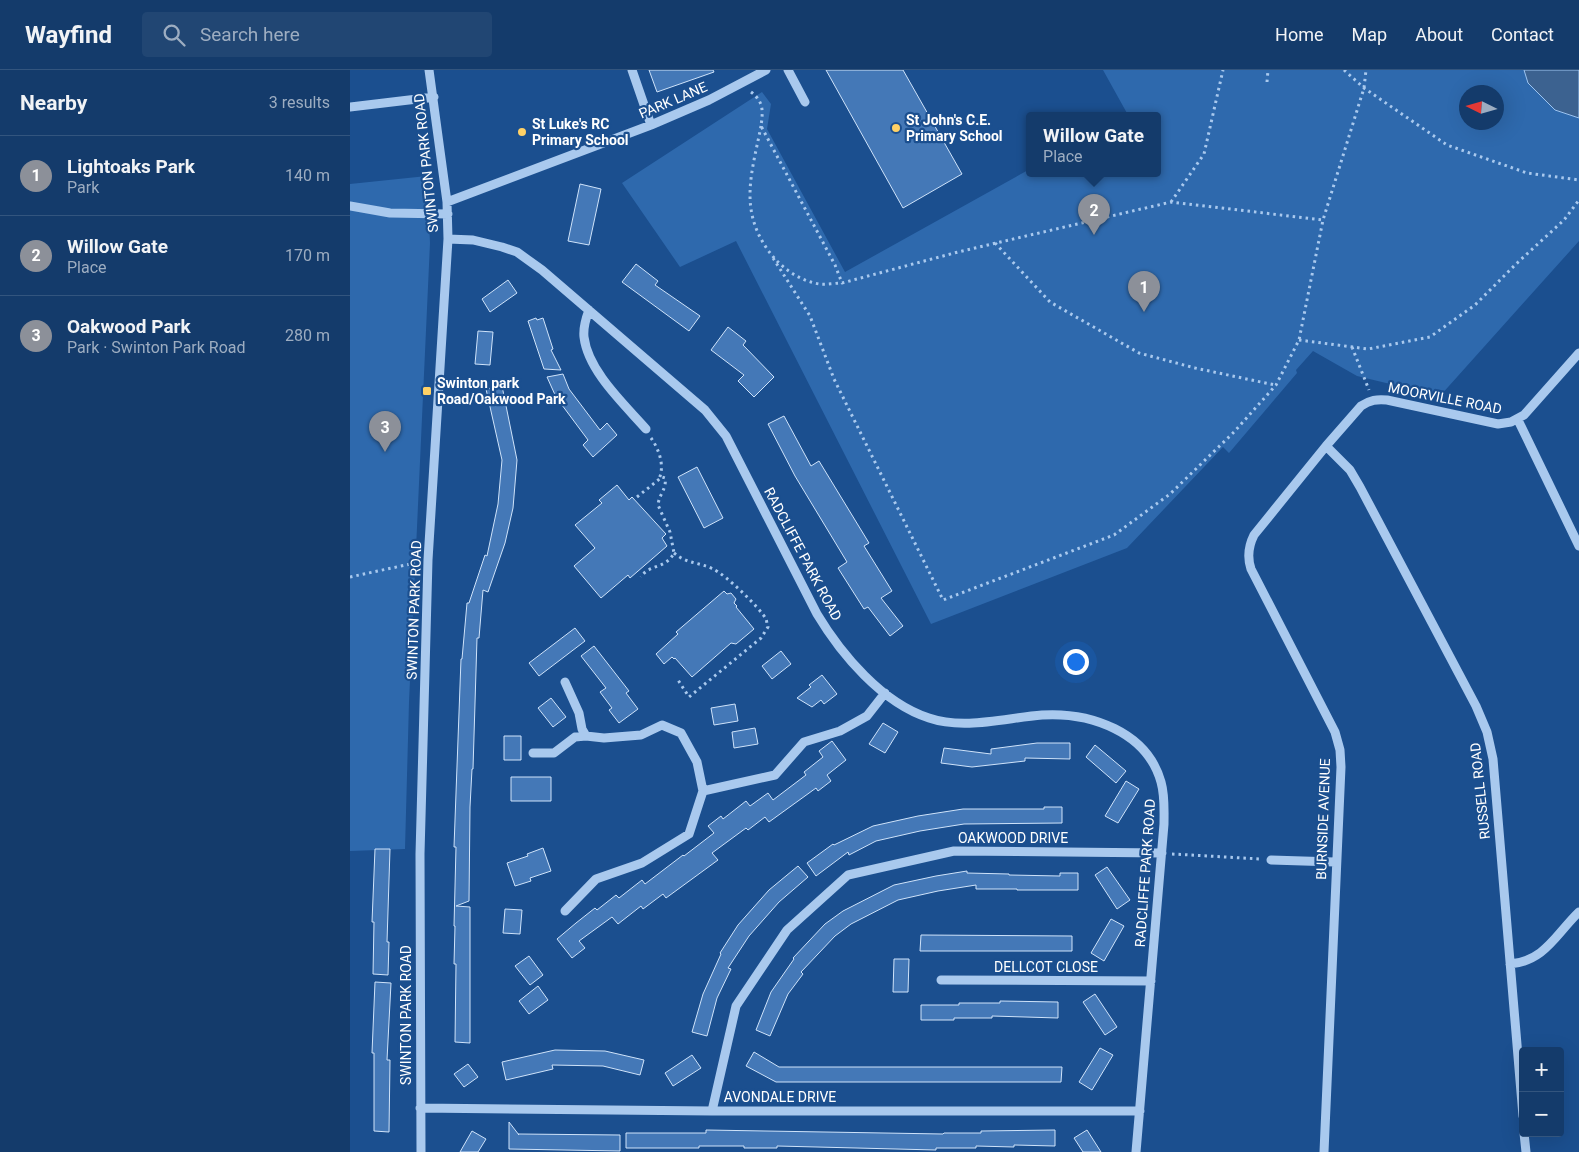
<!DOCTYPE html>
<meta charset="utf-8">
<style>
:root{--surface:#143b6b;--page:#214673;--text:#f1f3f6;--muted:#9dadc1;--line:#33557e;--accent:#8c9099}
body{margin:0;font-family:Roboto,sans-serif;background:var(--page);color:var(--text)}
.controls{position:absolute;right:15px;bottom:15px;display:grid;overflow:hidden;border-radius:5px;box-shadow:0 5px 20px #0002}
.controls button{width:45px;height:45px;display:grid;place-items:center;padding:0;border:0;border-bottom:1px solid var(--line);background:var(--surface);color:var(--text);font:25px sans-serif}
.compass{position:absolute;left:1109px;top:15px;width:45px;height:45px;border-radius:50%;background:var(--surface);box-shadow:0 5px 20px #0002;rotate:275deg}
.you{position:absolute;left:725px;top:591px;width:18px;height:18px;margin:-12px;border:4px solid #fff;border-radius:50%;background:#1a73e8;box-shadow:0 0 0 8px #1a73e833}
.badge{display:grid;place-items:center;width:32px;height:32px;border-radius:50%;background:var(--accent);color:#fff;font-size:16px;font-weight:700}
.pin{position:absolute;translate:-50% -41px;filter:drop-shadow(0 1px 2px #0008)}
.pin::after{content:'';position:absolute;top:26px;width:18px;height:15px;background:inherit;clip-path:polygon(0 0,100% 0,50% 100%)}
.popup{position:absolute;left:676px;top:42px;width:135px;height:65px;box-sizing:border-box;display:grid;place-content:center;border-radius:5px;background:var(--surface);filter:drop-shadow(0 1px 4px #0005);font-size:16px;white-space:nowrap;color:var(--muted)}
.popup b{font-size:19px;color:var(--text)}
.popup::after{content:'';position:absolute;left:50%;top:100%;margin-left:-10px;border:10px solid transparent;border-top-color:var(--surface)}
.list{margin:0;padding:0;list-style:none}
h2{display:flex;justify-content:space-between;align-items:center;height:65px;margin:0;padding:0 20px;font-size:21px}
h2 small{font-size:16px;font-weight:400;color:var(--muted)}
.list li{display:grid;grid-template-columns:32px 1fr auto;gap:15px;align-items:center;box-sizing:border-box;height:80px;padding:0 20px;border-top:1px solid var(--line)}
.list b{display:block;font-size:19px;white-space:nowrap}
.list p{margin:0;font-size:16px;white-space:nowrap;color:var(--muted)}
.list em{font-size:16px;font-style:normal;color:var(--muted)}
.icon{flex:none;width:28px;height:28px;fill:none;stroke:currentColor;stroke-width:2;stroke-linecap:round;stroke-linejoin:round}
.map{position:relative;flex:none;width:1229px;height:1082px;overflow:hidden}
header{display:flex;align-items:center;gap:30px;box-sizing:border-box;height:70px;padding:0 25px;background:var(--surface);border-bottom:1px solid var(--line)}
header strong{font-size:24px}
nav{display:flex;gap:28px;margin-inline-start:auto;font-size:18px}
.search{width:350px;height:45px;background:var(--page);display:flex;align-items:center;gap:12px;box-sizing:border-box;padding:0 18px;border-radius:5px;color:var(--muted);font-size:19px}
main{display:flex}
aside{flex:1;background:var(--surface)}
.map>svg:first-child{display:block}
.green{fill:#2e69ad;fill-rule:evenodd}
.water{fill:#3c6290;stroke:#9cc4f0}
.building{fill:#4478b7;stroke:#cfe3fa}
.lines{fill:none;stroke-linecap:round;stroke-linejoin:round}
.path{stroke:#a9c9ee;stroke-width:3;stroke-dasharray:2.5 4;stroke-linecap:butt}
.minor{stroke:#a9c9ee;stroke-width:9}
.poi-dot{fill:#ffd166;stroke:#1b4f8f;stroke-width:2}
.labels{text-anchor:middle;stroke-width:4.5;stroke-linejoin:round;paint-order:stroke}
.street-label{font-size:14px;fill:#fff;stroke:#1b4f8f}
.poi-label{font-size:14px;font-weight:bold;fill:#fff;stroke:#1b4f8f;text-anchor:start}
</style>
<header>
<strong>Wayfind</strong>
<div class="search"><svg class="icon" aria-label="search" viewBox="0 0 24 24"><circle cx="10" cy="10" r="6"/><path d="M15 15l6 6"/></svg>Search here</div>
<nav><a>Home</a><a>Map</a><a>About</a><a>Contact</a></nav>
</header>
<main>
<aside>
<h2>Nearby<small>3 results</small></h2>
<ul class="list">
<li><span class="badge">1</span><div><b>Lightoaks Park</b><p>Park</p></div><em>140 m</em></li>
<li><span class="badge">2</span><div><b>Willow Gate</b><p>Place</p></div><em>170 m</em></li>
<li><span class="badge">3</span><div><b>Oakwood Park</b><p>Park · Swinton Park Road</p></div><em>280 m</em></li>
</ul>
</aside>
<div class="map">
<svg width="1229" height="1082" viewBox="0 0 1229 1082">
<rect width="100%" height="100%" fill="#1b4f8f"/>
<path class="green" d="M753,0H1229V171L1090,326L1007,306L963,281L946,300L947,303L879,383L873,377L777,478L581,554L386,171L330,197L272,113L412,22L421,34L417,59L495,202L680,99V104H808V46H776L778,45ZM1116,22H1146V52H1116Z
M77,106L80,173L59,632L55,779L0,781V114Z"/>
<path class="water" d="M1174,0H1229V48L1205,40L1178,13Z"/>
<path class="building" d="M299,0H363L364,2L307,22Z
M476,0H553L612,104L553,138Z
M230,114L251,119L239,175L218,171Z
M286,194L308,211L305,215L350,246L339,261L272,212Z
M158,210L167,223L140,242L132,229Z
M186,248L187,250L193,248L203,279L201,280L211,300L194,299L178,251Z
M378,257L396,271L393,275L424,307L404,327L388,311L394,305L361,280Z
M128,261L143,262L140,295L125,294Z
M213,304L219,319L250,360L257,353L267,365L243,387L233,375L238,370L206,327L197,307Z
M152,316L167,390L163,438L155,473L138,522L133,520L129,568H127L123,699H122L120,737L119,831L106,836L120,837V973L105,972L106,894H104L105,856H104L106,777H104L111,589H112L117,533H119L135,485L137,486L148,434L152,390L136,319Z
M434,346L461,396L469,391L519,473L514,476L542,521L531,528L553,556L540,566L518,537L514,539L488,498L497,492L445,406L418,354Z
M347,397L373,448L354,458L328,407Z
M267,415L279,430L282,427L316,464L312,468L317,476L280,508L278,505L251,528L224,496L245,478L225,455L252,433L249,430Z
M374,521L377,524L381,523L386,529L384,533L387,536L386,537L404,559L386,574L381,573L342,607L325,588L324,589L322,587L314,594L306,584L328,564L326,562Z
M225,558L235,571L189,606L179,593Z
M244,576L279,621L276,623L288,639L269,653L259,640L262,638L250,622L256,618L231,586Z
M431,581L441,594L422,609L412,596Z
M472,605L487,624L474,634L471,630L462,637L447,628L461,617L459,615Z
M201,628L216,647L203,657L188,638Z
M385,634L388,651L364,655L361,638Z
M533,653L548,662L535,683L519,674Z
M405,658L408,674L384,678L382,662Z
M154,666H171V690H154Z
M482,671L496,690L477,705L481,711L468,721L466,718L419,752L415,747L398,760L396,758L362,783L368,790L316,828L313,824L293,839L291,836L268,854L262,847L229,871L235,878L222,888L207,869L226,853L245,838L247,840L266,825L269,828L292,810L295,814L333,785L334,786L364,763L358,756L371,746L373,749L396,731L400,736L418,723L423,730L456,705L454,702L473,687L469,681Z
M687,673H720V689L675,688V691L622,697L591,693L594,678L641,684V679Z
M745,675L776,701L766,713L736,687Z
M161,707H201V731H161Z
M776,711L789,719L768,753L755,746Z
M694,737H712V753L614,754L570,761L526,771L499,785L498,782L466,806L457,793L483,774L484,775L523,756L568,746L613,739H694Z
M193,778L201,801L180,808L181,811L165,816L157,793L178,786L177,784Z
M25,779H40L37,872H39L38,905L23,904L24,852H22Z
M448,796L458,807L429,832L399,866L378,898L381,899L367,928L357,966L342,962L353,924L371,884L370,883L388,855L419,820Z
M757,797L780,830L767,839L745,805Z
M617,801V803L659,804V805L710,806V803H728V820H667V819H626V815L588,821L548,830L501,854L485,866L451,902L453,904L438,924L420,966L406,960L421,922L444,889L443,888L475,854L493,841L544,815L586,806Z
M155,839L172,840L170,864L153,863Z
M761,849L774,856L754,891L741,883Z
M571,865L722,866V881H570Z
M179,886L193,905L180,915L165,896Z
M544,889H559L558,922H543Z
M25,912L41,913L37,990H40L39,1062L24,1061V983H22Z
M188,916L198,930L179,944L169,931Z
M745,924L767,957L755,965L733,932Z
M650,931L708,932V948L642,946V948H604V950H571V935H609V933H650Z
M750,978L763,985L742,1020L729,1012Z
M205,980L255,981L294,990L290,1005L253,996L202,995L203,999L156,1010L152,992Z
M404,982L429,997H712L711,1012H426L396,996Z
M342,985L351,998L323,1016L315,1003Z
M118,994L128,1007L114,1017L104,1004Z
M159,1052L169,1065L168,1064L270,1065V1081L159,1079Z
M356,1060L593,1064L594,1063H631V1061L705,1060V1076L664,1075V1077L626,1076V1078H586V1080L427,1076V1078H394V1076H349V1078H276V1063H356Z
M737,1060L751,1082H733L724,1068Z
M122,1061L136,1069L128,1082H110Z"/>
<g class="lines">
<path class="path" d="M994,0L1014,18L1097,75L1177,103L1229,110
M917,12L918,0
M401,22C414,32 413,41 411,56L485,195L492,213L608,182L821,132L973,150
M411,56C406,83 397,112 401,139C406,174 434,208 469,214C476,215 485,213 492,213
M821,132L854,84L873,0
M645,173L700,232L789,283L845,298L925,315
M423,188L460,246L484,309L593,530L764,465L820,424L884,362L926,315L949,270L973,150L1014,18L1016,0
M949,270L1018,279L1080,267L1125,235L1166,194L1214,150L1229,130
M1002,277L1019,320
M301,368C309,379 315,396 309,409
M287,427L312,407L315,408C317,419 309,424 308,435L320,462L324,483C316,499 299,494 291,507
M324,483C337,494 349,492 363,499C375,504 410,538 416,549C417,552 417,555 418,557L411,568L339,627L328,610
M0,507L65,493
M822,784L911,789"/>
<path class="minor" d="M282,0L301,55
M438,0L455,32
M0,37L84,27
M97,132L301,55L359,30L416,0
M0,136L40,143L98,144
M98,169L123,170L152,177L167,182L192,200L355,340L376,366L467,544C491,584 532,633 579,648C614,660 655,648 692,645C741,642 797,662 811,712C815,726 814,740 814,754L786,1082
M239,240C236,248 233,258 234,267C238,301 274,334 296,359
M1168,350L1229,476
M976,376L1000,400L1010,417L1126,636L1137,662L1143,689L1173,1046
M215,612L229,643L232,659L236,666
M183,683H204L225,667L236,666L254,668L291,665L312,655L331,663L347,692L353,721
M921,790L985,792
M215,841L246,809L292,793L339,764L353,721L425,705L454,672L490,661L517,646L535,623
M1160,894C1195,891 1206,864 1229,842
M591,910L801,911
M70,1038L362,1041H790
M362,1041L386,936L437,860L498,805L604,781L812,783
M1174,1063L1176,1082
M71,1082L70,784L78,490L98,169L97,132L79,0
M974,1082L991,697L990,680L985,662L901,499C897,487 898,477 904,465L976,376L1011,336C1020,330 1027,329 1037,330L1148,354L1161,352L1174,345L1229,283"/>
</g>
<g class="poi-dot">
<circle cx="546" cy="58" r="5"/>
<circle cx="172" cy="62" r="5"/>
<rect x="72" y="316" width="10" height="10" rx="2.5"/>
</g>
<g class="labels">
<g class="street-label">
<text transform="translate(323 30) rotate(-23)" y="5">PARK LANE</text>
<text transform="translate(76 93) rotate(-96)" y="5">SWINTON PARK ROAD</text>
<text transform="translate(1095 328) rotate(11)" y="5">MOORVILLE ROAD</text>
<text transform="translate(453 484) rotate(62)" y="5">RADCLIFFE PARK ROAD</text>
<text transform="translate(64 540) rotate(-88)" y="5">SWINTON PARK ROAD</text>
<text transform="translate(1130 721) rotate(-96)" y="5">RUSSELL ROAD</text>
<text transform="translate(973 749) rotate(-88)" y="5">BURNSIDE AVENUE</text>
<text x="663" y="773">OAKWOOD DRIVE</text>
<text transform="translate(795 803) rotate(-86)" y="5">RADCLIFFE PARK ROAD</text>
<text x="696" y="902">DELLCOT CLOSE</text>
<text transform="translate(56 945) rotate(-90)" y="5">SWINTON PARK ROAD</text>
<text x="430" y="1032">AVONDALE DRIVE</text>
</g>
<g class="poi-label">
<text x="556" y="55">St John's C.E.<tspan x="556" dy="16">Primary School</tspan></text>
<text x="182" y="59">St Luke's RC<tspan x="182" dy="16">Primary School</tspan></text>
<text x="87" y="318">Swinton park<tspan x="87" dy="16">Road/Oakwood Park</tspan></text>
</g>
</g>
</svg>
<div class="controls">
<button>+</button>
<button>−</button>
</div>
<svg class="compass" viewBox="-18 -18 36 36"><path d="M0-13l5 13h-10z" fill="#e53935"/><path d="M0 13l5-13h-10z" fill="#9dadc1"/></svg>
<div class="you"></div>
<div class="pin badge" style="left:794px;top:242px">1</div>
<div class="pin badge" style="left:744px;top:165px">2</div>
<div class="popup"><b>Willow Gate</b>Place</div>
<div class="pin badge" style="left:35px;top:382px">3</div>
</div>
</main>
